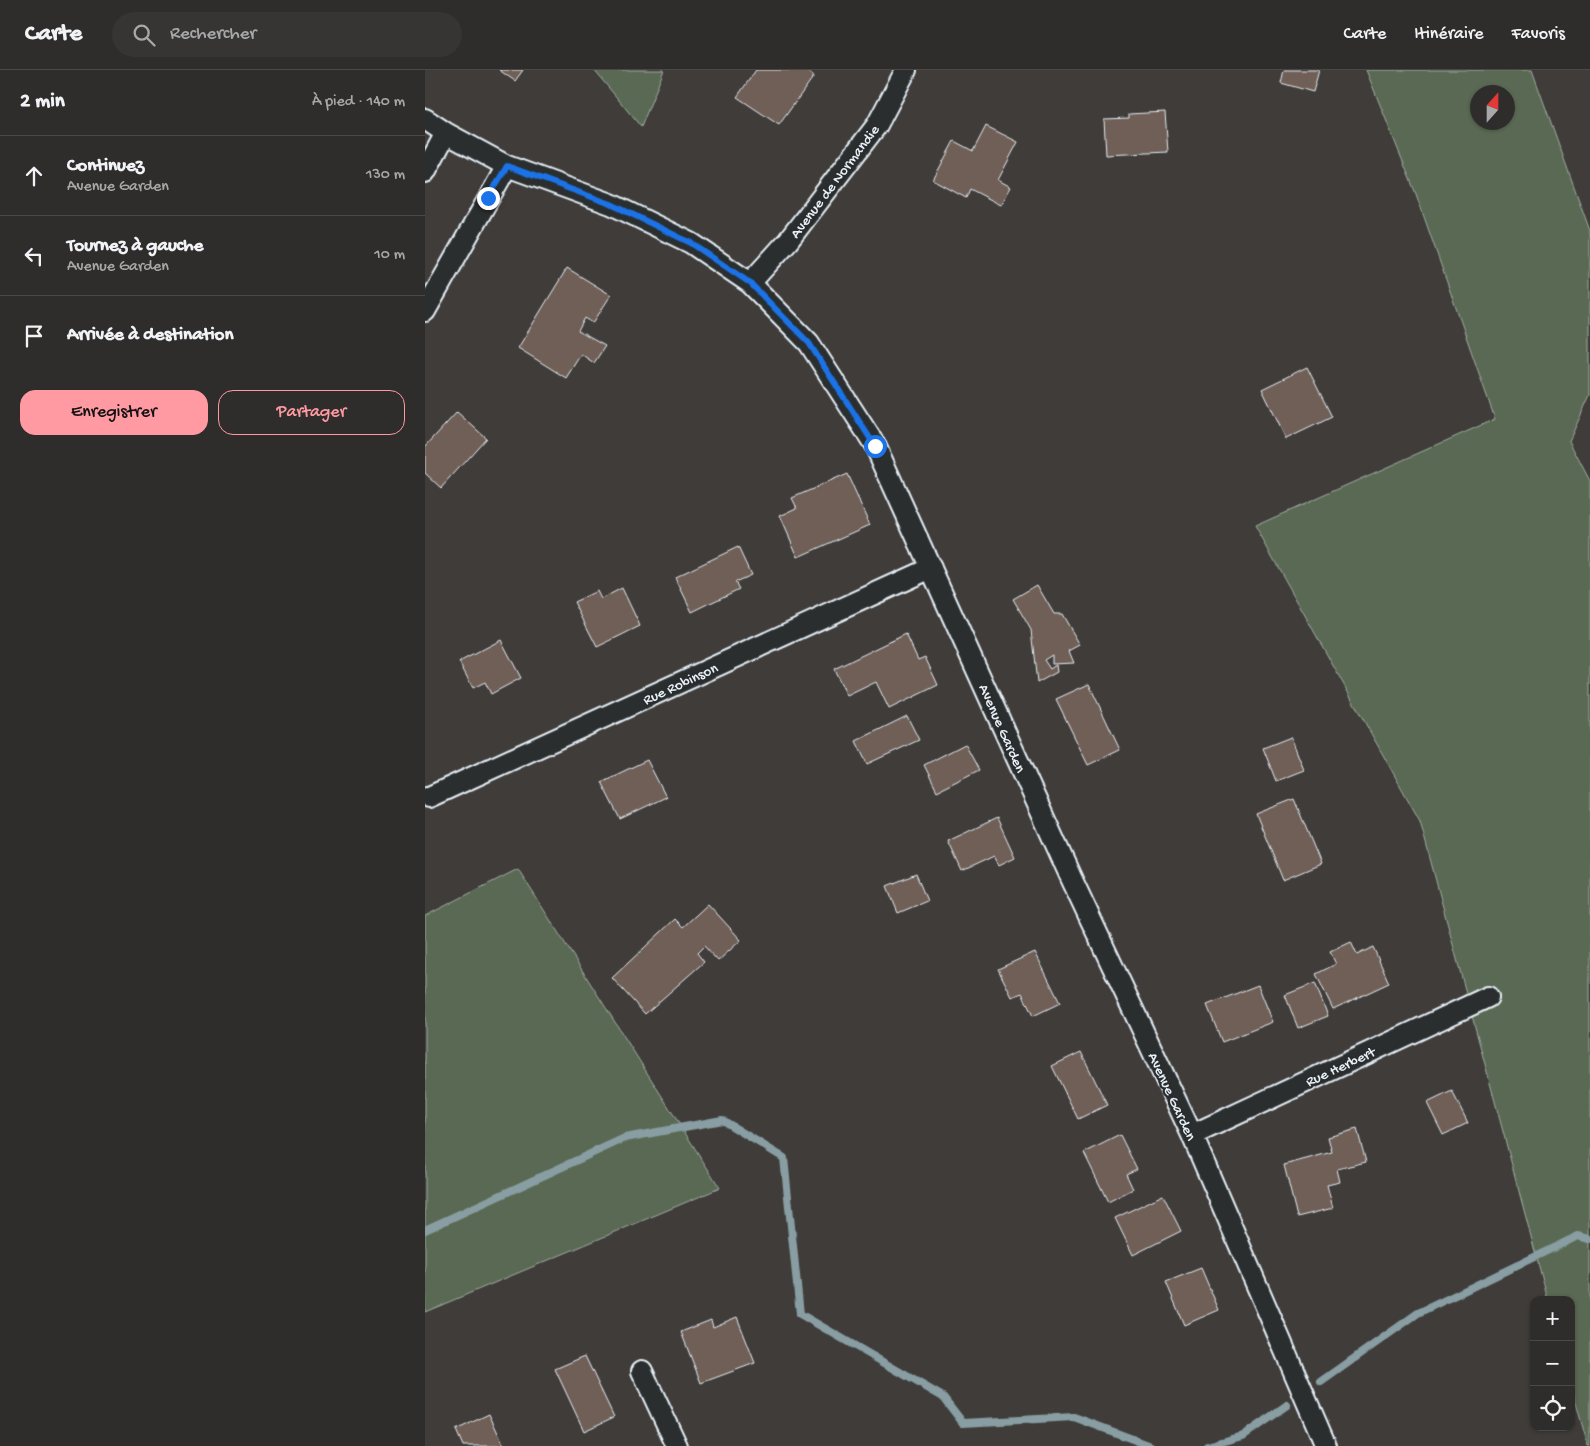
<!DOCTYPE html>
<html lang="fr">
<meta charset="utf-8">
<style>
:root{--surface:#2f2d2c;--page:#373534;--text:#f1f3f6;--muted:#a7a8a9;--line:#4a4948;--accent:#ff9aa2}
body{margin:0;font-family:"Gochi Hand",sans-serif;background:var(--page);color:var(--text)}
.controls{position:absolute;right:15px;bottom:15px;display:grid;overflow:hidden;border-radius:10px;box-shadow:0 1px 4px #0004}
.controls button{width:45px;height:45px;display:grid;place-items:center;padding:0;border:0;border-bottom:1px solid var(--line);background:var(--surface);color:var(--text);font:25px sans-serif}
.compass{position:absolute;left:1045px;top:15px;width:45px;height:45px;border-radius:50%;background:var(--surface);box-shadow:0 1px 4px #0004;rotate:21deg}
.stop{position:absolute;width:15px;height:15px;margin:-11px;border:4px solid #1a73e8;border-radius:50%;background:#fff}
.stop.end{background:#1a73e8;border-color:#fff;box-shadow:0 1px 5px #0008}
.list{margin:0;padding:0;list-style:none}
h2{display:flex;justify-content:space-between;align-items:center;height:65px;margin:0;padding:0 20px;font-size:21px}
h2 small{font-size:16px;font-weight:400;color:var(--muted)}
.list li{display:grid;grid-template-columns:32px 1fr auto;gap:15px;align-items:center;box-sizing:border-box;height:80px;padding:0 20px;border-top:1px solid var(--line)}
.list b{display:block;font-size:19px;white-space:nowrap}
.list p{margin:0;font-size:16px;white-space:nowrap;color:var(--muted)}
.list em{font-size:16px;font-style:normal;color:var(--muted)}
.actions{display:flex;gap:10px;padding:15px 20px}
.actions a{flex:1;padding:11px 0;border:1px solid var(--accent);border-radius:15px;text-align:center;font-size:18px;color:var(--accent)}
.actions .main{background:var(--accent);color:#111}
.icon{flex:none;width:28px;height:28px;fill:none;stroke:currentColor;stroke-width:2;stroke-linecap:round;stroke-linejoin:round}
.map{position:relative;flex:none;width:1165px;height:1376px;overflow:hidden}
header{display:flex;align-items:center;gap:30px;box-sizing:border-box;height:70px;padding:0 25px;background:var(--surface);border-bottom:1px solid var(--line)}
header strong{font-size:24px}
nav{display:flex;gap:28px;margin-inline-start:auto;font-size:18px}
.search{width:350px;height:45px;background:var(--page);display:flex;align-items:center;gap:12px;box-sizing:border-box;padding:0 18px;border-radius:28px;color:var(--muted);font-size:19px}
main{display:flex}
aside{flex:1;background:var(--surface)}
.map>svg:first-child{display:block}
.green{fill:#5a6952;stroke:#a1ada5;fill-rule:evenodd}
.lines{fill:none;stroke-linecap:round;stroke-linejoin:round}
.stream{stroke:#889ea3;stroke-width:8}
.building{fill:#6f5f56;stroke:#e8f1f8}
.street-casing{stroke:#e8f1f8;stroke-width:24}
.street{stroke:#2a2d2e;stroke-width:20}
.route{stroke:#1a73e8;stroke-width:6}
.labels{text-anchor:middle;stroke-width:4.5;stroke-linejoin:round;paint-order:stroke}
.street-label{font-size:15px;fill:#e8f1f8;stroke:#2a2d2e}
</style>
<header>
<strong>Carte</strong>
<div class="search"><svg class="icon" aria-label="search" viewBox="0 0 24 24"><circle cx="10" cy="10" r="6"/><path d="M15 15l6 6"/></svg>Rechercher</div>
<nav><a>Carte</a><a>Itinéraire</a><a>Favoris</a></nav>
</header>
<main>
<aside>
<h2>2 min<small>À pied · 140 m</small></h2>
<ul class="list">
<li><svg class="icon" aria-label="ahead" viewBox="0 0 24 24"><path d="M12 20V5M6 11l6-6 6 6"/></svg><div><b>Continuez</b><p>Avenue Garden</p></div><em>130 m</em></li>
<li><svg class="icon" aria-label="left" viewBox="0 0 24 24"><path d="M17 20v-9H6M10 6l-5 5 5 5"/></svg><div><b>Tournez à gauche</b><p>Avenue Garden</p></div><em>10 m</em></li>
<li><svg class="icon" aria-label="arrive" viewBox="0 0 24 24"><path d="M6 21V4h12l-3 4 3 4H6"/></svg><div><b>Arrivée à destination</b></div></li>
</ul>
<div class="actions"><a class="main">Enregistrer</a><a>Partager</a></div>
</aside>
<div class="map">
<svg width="1165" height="1376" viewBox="0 0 1165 1376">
<rect width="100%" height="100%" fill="#3f3c3a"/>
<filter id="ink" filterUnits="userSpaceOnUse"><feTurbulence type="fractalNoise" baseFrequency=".02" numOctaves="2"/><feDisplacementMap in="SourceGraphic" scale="10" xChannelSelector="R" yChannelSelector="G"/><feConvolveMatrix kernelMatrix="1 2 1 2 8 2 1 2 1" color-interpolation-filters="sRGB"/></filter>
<g filter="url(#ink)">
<path class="green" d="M169,0H239L216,57Z
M941,0H1107L1165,161V325L1144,371L1165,411V1376H1163L1146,1315V1230H1123L995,751L830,456L1070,349L991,124ZM1052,22H1082V52H1052Z
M93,799L295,1118L0,1242V846Z"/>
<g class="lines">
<path class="stream" d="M0,1160L200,1068L297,1050L359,1088L375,1244L518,1327L538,1353L649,1347L726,1376
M896,1312L993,1243L1153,1166L1165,1169
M782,1376L818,1366L862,1335"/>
</g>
<path class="building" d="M74,0H98L90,11Z
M331,0H382L389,6L354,55L312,27Z
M859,0H894L888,22L856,13Z
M740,42L743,82L681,85L679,49L704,48V44Z
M561,56L593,72L573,110L586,117L576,135L545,119L541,128L508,110L529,71L548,81Z
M142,198L186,225L168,253L160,248L153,261L180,276L169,293L156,284L141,308L93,278Z
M882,297L907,347L861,369L837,319Z
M32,342L61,368L16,418L0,403V377Z
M422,404L445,455L373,487L355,446L372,438L367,428Z
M313,477L326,505L310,512L314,519L267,542L250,507Z
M612,515L629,544H637L655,575L644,581L649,593L627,594V585L619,590L625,599L631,595L632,602L612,613L606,560L588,529Z
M197,518L215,556L172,577L149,532L172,521L176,529Z
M481,564L493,590L500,587L513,615L464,639L451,612L422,626L409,599Z
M76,570L96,608L66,624L60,612L48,618L34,592Z
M664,614L695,680L663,695L631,629Z
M482,646L494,670L442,694L431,671Z
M866,667L879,700L851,711L838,678Z
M540,674L554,700L512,721L499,695Z
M222,690L241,727L195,749L176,712Z
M869,729L896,794L858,810L831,744Z
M572,748L590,787L574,795L569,786L537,801L523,771Z
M491,804L502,831L473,843L462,816Z
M283,834L316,870L293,891L279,876L272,883L279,892L220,944L187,908L250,849L258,857Z
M926,872L932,885L948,877L964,913L908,939L891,904L911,894L905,882Z
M610,882L635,933L608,946L597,923L587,927L573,899Z
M890,913L903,946L873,958L860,925Z
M833,915L848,952L797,972L782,935Z
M656,982L682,1035L653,1049L627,996Z
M1027,1021L1043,1053L1018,1065L1002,1033Z
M932,1059L941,1092L912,1099L915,1112L902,1115L908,1138L872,1147L859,1095L907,1082L903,1067Z
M695,1065L712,1099L701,1104L708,1119L683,1132L659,1083Z
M738,1125L756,1161L708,1185L690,1148Z
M776,1198L794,1240L759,1255L741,1212Z
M312,1247L330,1293L276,1313L256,1262L286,1250L288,1257Z
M160,1286L189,1347L159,1361L130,1299Z
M64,1344L79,1376H38L31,1360Z"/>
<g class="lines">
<g class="street-casing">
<path id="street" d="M0,49L21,63L82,96L186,134L266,173L325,213L384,273L450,375L648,812L767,1065L901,1376
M0,102L21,63
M325,213L363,171L452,55L481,0
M0,241L82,96
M4,727L506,498
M767,1065L1063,927
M217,1301L252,1376"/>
</g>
<use href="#street" class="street"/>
</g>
</g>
<g class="lines" filter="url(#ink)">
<path class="route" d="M63,128L82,96L186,134L266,173L325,213L384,273L450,376"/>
</g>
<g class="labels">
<g class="street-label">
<text transform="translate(409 111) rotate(-53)" y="5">Avenue de Normandie</text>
<text transform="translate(255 613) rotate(-25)" y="5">Rue Robinson</text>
<text transform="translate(578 658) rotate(66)" y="5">Avenue Garden</text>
<text transform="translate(915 996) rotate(-25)" y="5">Rue Herbert</text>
<text transform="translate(748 1026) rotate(65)" y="5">Avenue Garden</text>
</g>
</g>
</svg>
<div class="controls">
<button>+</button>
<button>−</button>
<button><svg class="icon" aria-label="locate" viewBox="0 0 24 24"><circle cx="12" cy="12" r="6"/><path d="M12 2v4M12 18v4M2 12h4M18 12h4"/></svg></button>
</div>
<svg class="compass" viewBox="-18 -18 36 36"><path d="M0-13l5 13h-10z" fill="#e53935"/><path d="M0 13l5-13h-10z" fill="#a7a8a9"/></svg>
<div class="stop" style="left:450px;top:376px"></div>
<div class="stop end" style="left:63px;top:128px"></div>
</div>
</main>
